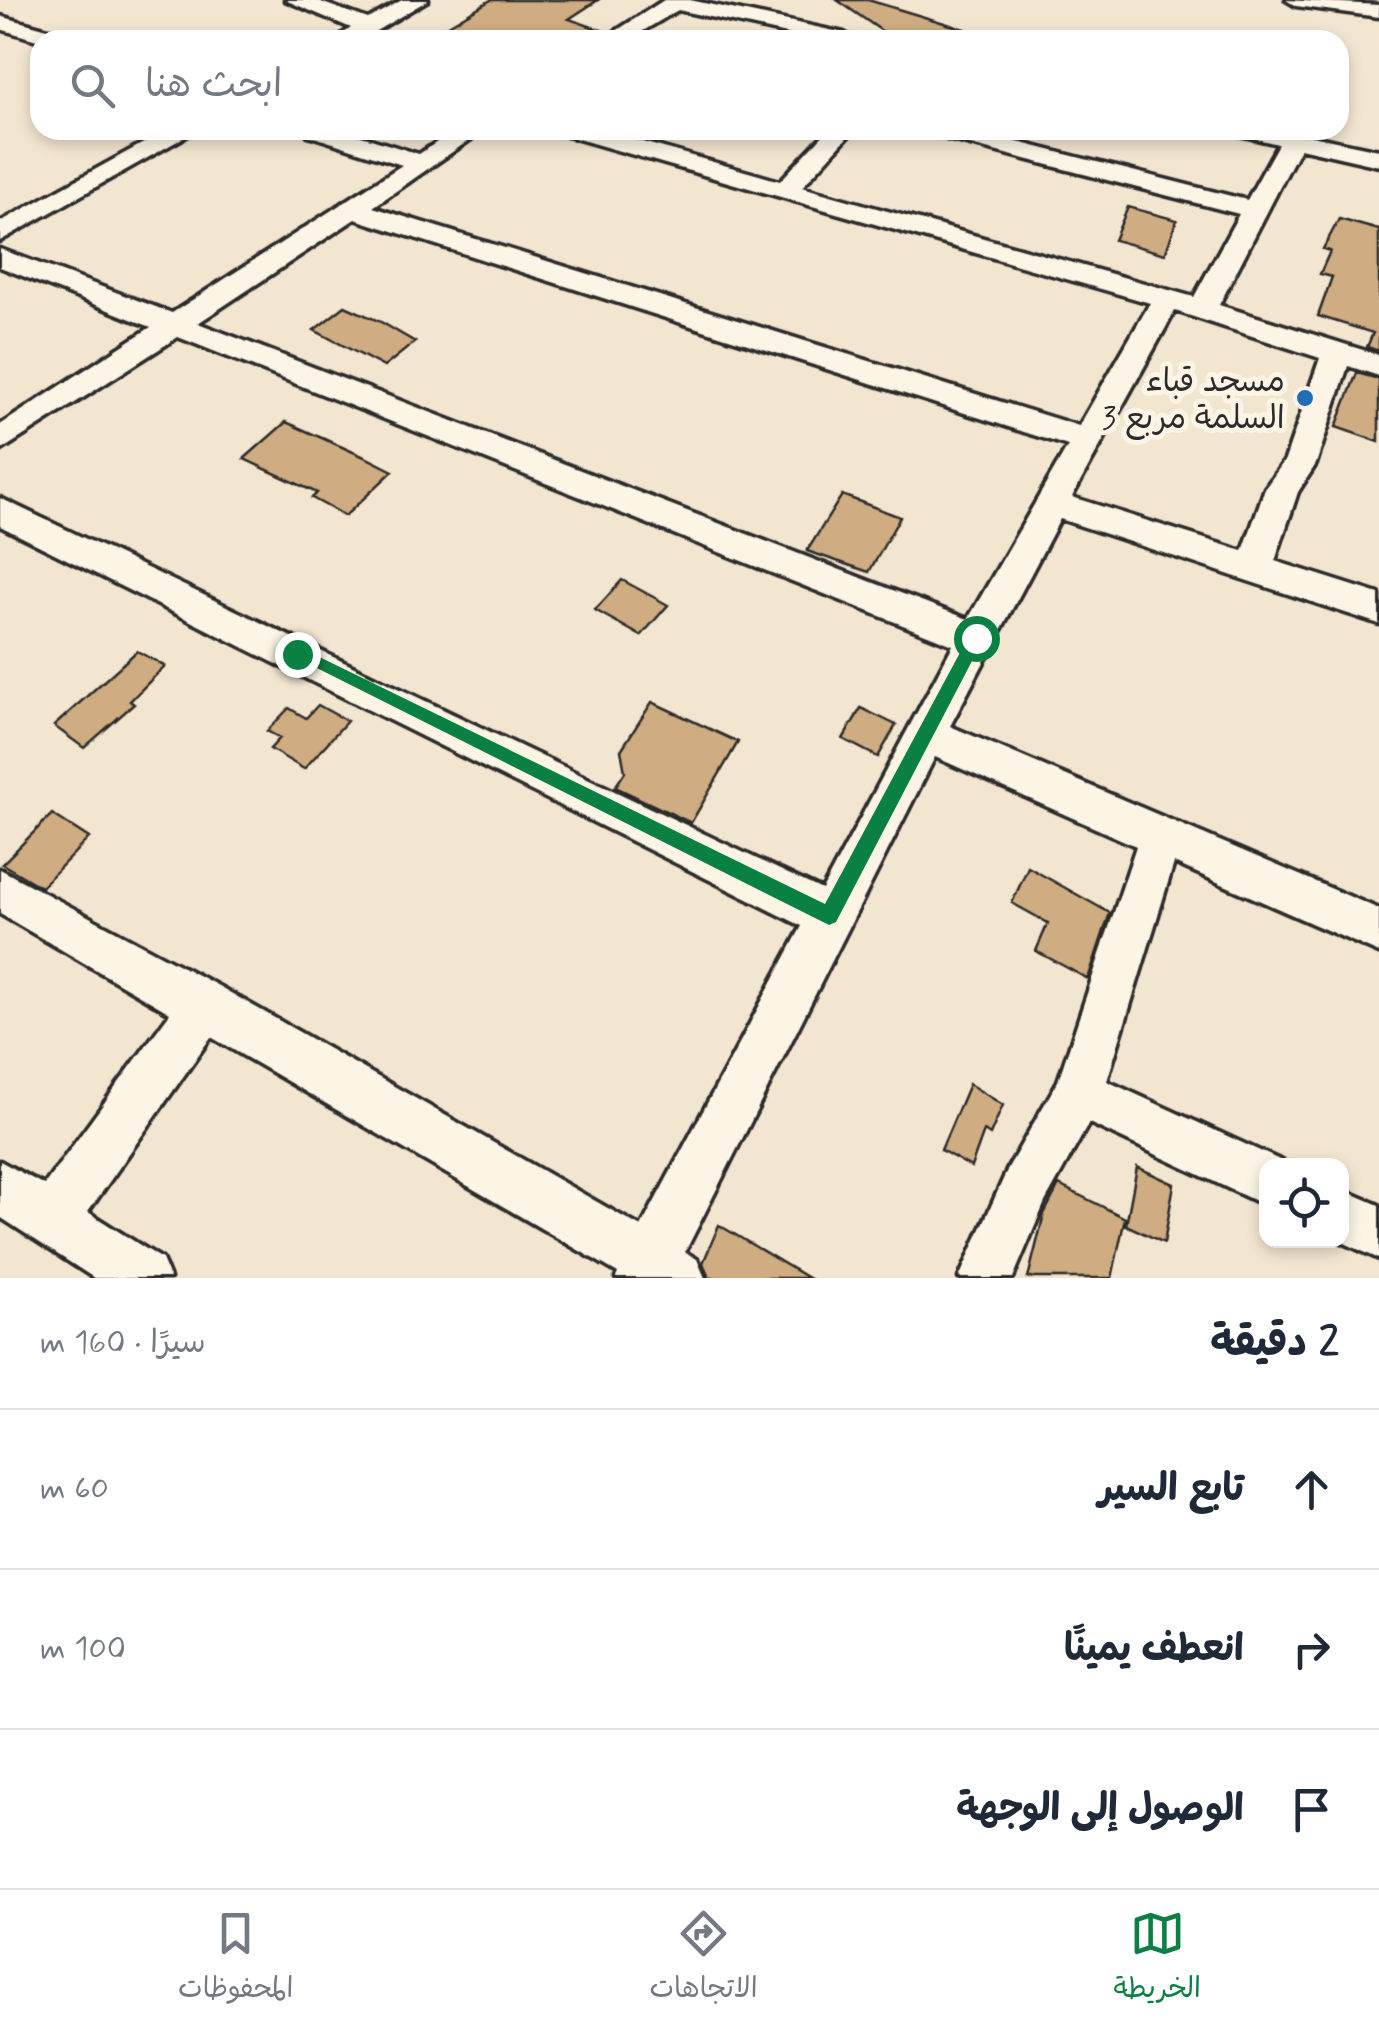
<!DOCTYPE html>
<html lang="ar">
<meta charset="utf-8">
<style>
:root{--surface:#fff;--page:#f2f2f3;--text:#1f2937;--muted:#747a83;--line:#e0e1e3;--accent:#0b8043}
body{margin:0;font-family:Mynerve,"Playpen Sans Arabic",sans-serif;background:var(--page);color:var(--text);direction:rtl}
.controls{position:absolute;right:30px;bottom:30px;display:grid;overflow:hidden;border-radius:20px;box-shadow:0 5px 15px #0003}
.controls button{width:90px;height:90px;display:grid;place-items:center;padding:0;border:0;border-bottom:2px solid var(--line);background:var(--surface);color:var(--text);font:50px sans-serif}
.stop{position:absolute;width:30px;height:30px;margin:-22px;border:8px solid #0b8043;border-radius:50%;background:#fff}
.stop.end{background:#0b8043;border-color:#fff;box-shadow:0 2px 10px #0008}
.list{margin:0;padding:0;list-style:none}
h2{display:flex;justify-content:space-between;align-items:center;height:130px;margin:0;padding:0 40px;font-size:42px}
h2 small{font-size:32px;font-weight:400;color:var(--muted)}
.list li{display:grid;grid-template-columns:65px 1fr auto;gap:30px;align-items:center;box-sizing:border-box;height:160px;padding:0 40px;border-top:2px solid var(--line)}
.list b{display:block;font-size:38px;white-space:nowrap}
.list em{font-size:32px;font-style:normal;color:var(--muted)}
.icon{flex:none;width:55px;height:55px;fill:none;stroke:currentColor;stroke-width:2;stroke-linecap:round;stroke-linejoin:round}
.map{position:relative;flex:none;width:1379px;height:1278px;overflow:hidden;direction:ltr}
.search{position:absolute;background:var(--surface);box-shadow:0 5px 15px #0003;left:30px;right:30px;top:30px;height:110px;display:flex;align-items:center;gap:25px;box-sizing:border-box;padding:0 35px;border-radius:30px;color:var(--muted);font-size:38px}
.sheet{height:610px;background:var(--surface)}
nav{display:flex;justify-content:space-around;align-items:center;box-sizing:border-box;height:140px;border-top:2px solid var(--line);background:var(--surface);font-size:28px;color:var(--muted)}
nav a{display:grid;justify-items:center;gap:5px}
nav .on{color:var(--accent)}
.map>svg:first-child{display:block}
.building{fill:#cfac81;stroke:#2b2b2b;stroke-width:2.5}
.lines{fill:none;stroke-linecap:round;stroke-linejoin:round}
.minor-casing{stroke:#2b2b2b;stroke-width:7}
.minor{fill:#fcf5e5;fill-rule:evenodd}
.route{fill:#0b8043}
.poi-dot{fill:#1f6fb2;stroke:#fcf5e5;stroke-width:4}
.labels{text-anchor:middle;stroke-width:10;stroke-linejoin:round;paint-order:stroke}
.poi-label{font-size:32px;fill:#2b2b2b;stroke:#fcf5e5;text-anchor:end}
</style>
<div class="map">
<svg width="1379" height="1278" viewBox="0 0 1379 1278">
<rect width="100%" height="100%" fill="#f3e6d1"/>
<filter id="ink" filterUnits="userSpaceOnUse"><feTurbulence type="fractalNoise" baseFrequency=".01" numOctaves="2"/><feDisplacementMap in="SourceGraphic" scale="20" xChannelSelector="R" yChannelSelector="G"/><feConvolveMatrix kernelMatrix="1 2 1 2 8 2 1 2 1" color-interpolation-filters="sRGB"/></filter>
<g filter="url(#ink)">
<path class="building" d="M491,0H598L569,19L607,32L598,40H423Z
M837,0H868L974,32L973,40H895Z
M1128,207L1177,220L1165,254L1114,240Z
M1339,219L1379,230V351L1367,347L1373,333L1318,316L1332,277L1320,274L1330,251L1323,249Z
M345,306L381,322L415,342L384,367L314,330Z
M1357,373L1379,379V442L1336,427Z
M286,422L369,459L393,471L345,516L312,498L317,493L244,459Z
M842,495L900,517L869,572L807,551Z
M622,580L668,605L641,636L595,610Z
M137,651L165,666L130,701L134,704L84,748L54,726Z
M652,702L738,742L691,823L615,787L625,772L621,750Z
M318,705L347,721L304,769L270,749L280,738L267,731L289,708L306,718Z
M861,708L896,725L878,757L843,739Z
M52,814L89,838L41,887L2,864Z
M1028,867L1110,913L1088,979L1036,951L1048,923L1012,903Z
M969,1084L1003,1105L990,1135L984,1131L971,1167L941,1150Z
M1137,1167L1174,1184L1164,1243L1126,1225Z
M1059,1185L1125,1218L1112,1278H1028L1044,1214Z
M719,1225L808,1278H709L703,1263Z"/>
<g class="lines">
<g class="minor-casing">
<path id="minor" d="M285,0H315L368,19L402,0H428L361,40H334L351,28Z
M664,0H690L844,33L855,40H814L678,10L628,40H602Z
M1286,0L1379,5V17L1296,6Z
M0,16L70,35L73,40L40,41L0,29Z
M167,130H197L0,241V222Z
M305,130H342L419,154L455,130H484L373,207L1079,426L1150,303L564,135L561,130H600L780,181L828,130H854L802,187L1194,297L1239,214L932,135L929,130H970L1247,200L1278,144L1240,135L1237,130H1283L1379,150V166L1300,148L1219,305L1379,355V376L1348,366L1316,464L1298,492L1275,561L1379,594V624L1060,519L950,726L1379,909V953L1174,863L1107,1081L1284,1162L1286,1166H1266V1206L1089,1123L1045,1202L1013,1278H959L1009,1166L1058,1081L1136,846L935,757L685,1252L697,1259L705,1278H616L618,1273L211,1037L88,1212L162,1259L170,1278H94L0,1217V1161L44,1185L170,1013L0,914V869L222,988L641,1227L802,926L0,526V498L822,890L953,645L178,337L0,451V425L151,327L0,267V249L172,313L402,165L308,135ZM355,219L1068,446L968,619L198,323ZM1175,311L1320,358L1285,460L1265,488L1243,551L1072,497Z
M1342,1189L1379,1205V1259L1338,1240H1342Z"/>
</g>
<use href="#minor" class="minor"/>
</g>
</g>
<path class="route" d="M976,632L984,638L836,922L829,925L289,654L297,647L303,649L825,904L970,634Z"/>
<circle class="poi-dot" cx="1305" cy="398" r="10"/>
<g class="labels">
<g class="poi-label">
<text x="1285" y="391">مسجد قباء<tspan x="1285" dy="37">السلمة مربع 3</tspan></text>
</g>
</g>
</svg>
<div class="controls">
<button><svg class="icon" aria-label="locate" viewBox="0 0 24 24"><circle cx="12" cy="12" r="6"/><path d="M12 2v4M12 18v4M2 12h4M18 12h4"/></svg></button>
</div>
<div class="stop" style="left:976px;top:638px"></div>
<div class="stop end" style="left:297px;top:654px"></div>
<div class="search"><svg class="icon" aria-label="search" viewBox="0 0 24 24"><circle cx="10" cy="10" r="6"/><path d="M15 15l6 6"/></svg>ابحث هنا</div>
</div>
<section class="sheet">
<h2>2 دقيقة<small>سيرًا · 160 m</small></h2>
<ul class="list">
<li><svg class="icon" aria-label="ahead" viewBox="0 0 24 24"><path d="M12 20V5M6 11l6-6 6 6"/></svg><div><b>تابع السير</b></div><em>60 m</em></li>
<li><svg class="icon" aria-label="right" viewBox="0 0 24 24"><path d="M7 20v-9h11M14 6l5 5-5 5"/></svg><div><b>انعطف يمينًا</b></div><em>100 m</em></li>
<li><svg class="icon" aria-label="arrive" viewBox="0 0 24 24"><path d="M6 21V4h12l-3 4 3 4H6"/></svg><div><b>الوصول إلى الوجهة</b></div></li>
</ul>
</section>
<nav>
<a class="on"><svg class="icon" aria-label="map" viewBox="0 0 24 24"><path d="M3 6l6-2 6 2 6-2v14l-6 2-6-2-6 2zM9 4v14M15 6v14"/></svg>الخريطة</a>
<a><svg class="icon" aria-label="directions" viewBox="0 0 24 24"><path d="M12 3l9 9-9 9-9-9zM9 14v-3h6M13 9l2 2-2 2"/></svg>الاتجاهات</a>
<a><svg class="icon" aria-label="saved" viewBox="0 0 24 24"><path d="M7 4h10v16l-5-4-5 4z"/></svg>المحفوظات</a>
</nav>
